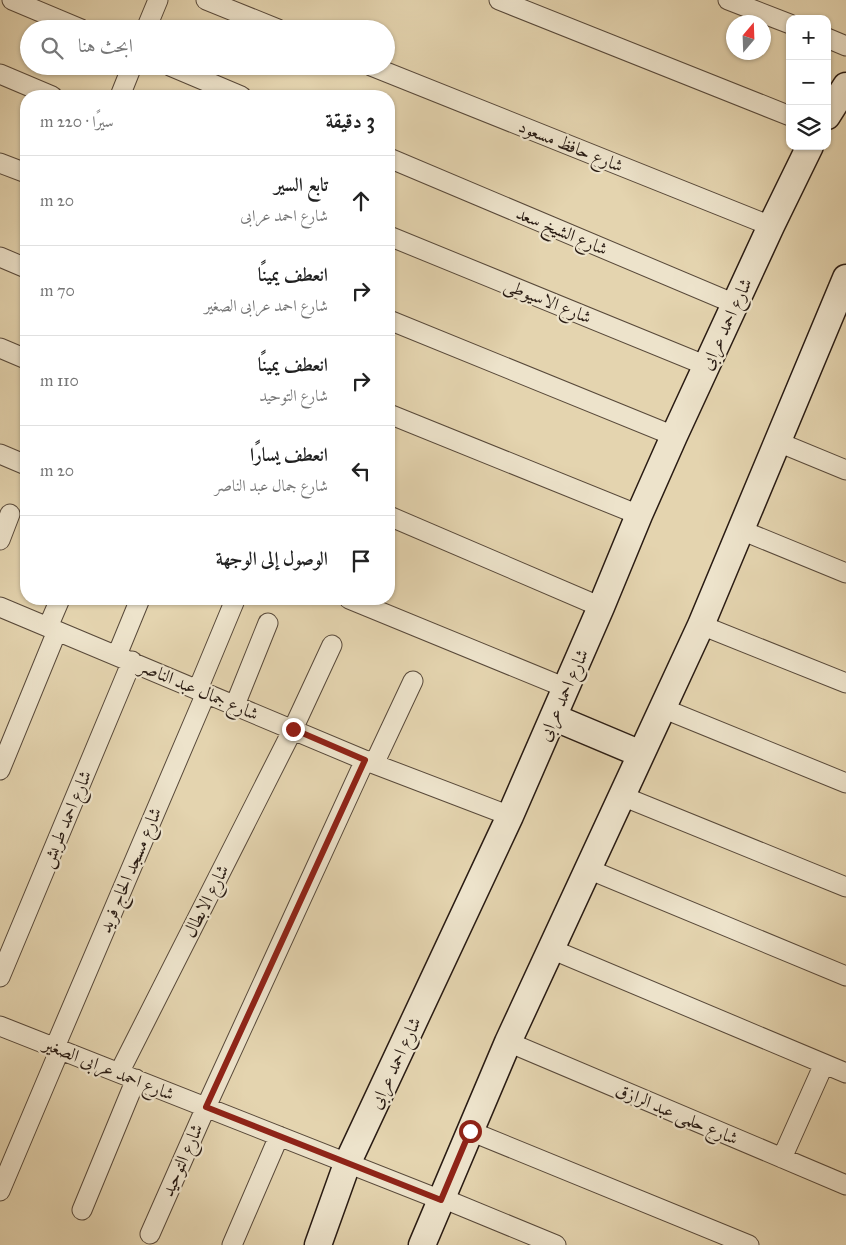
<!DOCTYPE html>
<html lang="ar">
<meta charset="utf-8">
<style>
:root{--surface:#fff;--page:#f2f2f2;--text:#222;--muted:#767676;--line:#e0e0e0}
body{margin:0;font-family:"IM FELL Great Primer",Amiri,serif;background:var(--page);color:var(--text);direction:rtl}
.controls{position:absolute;right:15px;top:15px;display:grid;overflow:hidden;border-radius:10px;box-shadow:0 1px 4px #0004}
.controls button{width:45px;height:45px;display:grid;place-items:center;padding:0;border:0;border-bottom:1px solid var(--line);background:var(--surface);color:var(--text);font:25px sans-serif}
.compass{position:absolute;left:726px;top:15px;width:45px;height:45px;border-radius:50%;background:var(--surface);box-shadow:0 1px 4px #0004;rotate:19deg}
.stop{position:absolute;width:15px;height:15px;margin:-11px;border:4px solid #8f2418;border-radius:50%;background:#fff}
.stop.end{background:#8f2418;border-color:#fff;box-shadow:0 1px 5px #0008}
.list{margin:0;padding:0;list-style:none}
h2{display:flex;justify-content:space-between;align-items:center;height:65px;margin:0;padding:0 20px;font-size:21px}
h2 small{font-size:16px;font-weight:400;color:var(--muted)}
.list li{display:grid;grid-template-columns:32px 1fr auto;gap:15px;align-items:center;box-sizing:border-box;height:90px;padding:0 20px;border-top:1px solid var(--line)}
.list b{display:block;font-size:19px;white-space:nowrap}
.list p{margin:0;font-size:16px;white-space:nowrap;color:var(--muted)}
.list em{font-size:16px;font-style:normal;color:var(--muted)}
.icon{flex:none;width:28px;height:28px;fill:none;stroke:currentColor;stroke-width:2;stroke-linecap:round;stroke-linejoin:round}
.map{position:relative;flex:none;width:846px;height:1245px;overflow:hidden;direction:ltr}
.search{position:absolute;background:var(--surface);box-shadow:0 1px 4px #0004;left:20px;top:20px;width:375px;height:55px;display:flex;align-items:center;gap:12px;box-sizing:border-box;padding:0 18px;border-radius:28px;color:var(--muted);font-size:19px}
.panel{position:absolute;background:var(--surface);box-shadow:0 1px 4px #0004;left:20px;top:90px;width:375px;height:515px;border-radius:20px;direction:rtl}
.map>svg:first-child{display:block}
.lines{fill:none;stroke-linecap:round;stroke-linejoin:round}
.street-casing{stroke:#58493a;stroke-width:21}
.secondary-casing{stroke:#291b13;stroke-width:29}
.street{stroke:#ede3cb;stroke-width:19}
.secondary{stroke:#ede3cb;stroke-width:26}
.route{stroke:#8f2418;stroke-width:6}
.labels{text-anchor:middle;stroke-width:4.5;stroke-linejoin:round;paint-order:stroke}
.street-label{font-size:18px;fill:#291b13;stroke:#ede3cb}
</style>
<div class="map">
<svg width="846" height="1245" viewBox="0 0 846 1245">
<rect width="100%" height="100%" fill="#e4d4af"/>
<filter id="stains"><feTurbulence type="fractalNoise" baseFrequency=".004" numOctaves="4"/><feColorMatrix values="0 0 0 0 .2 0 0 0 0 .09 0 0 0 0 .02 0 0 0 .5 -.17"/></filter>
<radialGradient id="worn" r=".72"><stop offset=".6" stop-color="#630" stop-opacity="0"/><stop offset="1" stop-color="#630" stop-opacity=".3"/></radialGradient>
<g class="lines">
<g class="street-casing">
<path id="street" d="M12,0L81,29
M206,0L278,29
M499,0L790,116
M728,0L790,24
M146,29L158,0
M827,38L846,46
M170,66L241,96
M371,66L771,226
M0,74L52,96
M120,96L132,66
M389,158L735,304
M0,163L26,173
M389,236L707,366
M0,257L26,268
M389,320L674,436
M0,348L26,359
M389,414L639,515
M778,442L846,470
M0,454L26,465
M389,516L601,607
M741,530L846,573
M0,540L10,514
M349,599L566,688
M0,607L374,764L510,816
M701,625L846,683
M48,627L60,599
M117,655L140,599
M198,689L235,600
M235,705L268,623
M662,708L846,783
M374,764L413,681
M0,770L57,631
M622,796L846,887
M588,869L846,976
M551,949L846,1073
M0,977L132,661
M0,1026L441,1200
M508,1042L846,1185
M55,1047L206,693
M119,1073L293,729L332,645
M470,1131L749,1245
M782,1158L824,1064
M0,1191L60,1049
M442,1198L556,1245
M82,1210L136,1079
M150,1234L206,1107L365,760
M232,1245L279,1136"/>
</g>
<g class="secondary-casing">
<path id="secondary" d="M827,116L846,86
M553,717L641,754
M318,1245L347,1164L510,816L601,607L639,515L674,436L771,226L810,146
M422,1245L508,1042L701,625L846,278"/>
</g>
<use href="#street" class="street"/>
<use href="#secondary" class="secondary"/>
</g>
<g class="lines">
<path class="route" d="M293,729L365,760L206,1107L441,1200L470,1131"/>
</g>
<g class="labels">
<g class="street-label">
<text transform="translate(571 146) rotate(22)" y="6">شارع حافظ مسعود</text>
<text transform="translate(562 231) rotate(23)" y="6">شارع الشيخ سعد</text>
<text transform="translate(548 301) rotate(22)" y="6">شارع الاسيوطى</text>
<text transform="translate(726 324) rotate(-65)" y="6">شارع احمد عرابى</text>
<text transform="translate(199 690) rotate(23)" y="6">شارع جمال عبد الناصر</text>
<text transform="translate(563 695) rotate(-66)" y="6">شارع احمد عرابى</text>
<text transform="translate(66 819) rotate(-67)" y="6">شارع احمد طربش</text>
<text transform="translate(130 870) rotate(-67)" y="6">شارع مسجد الحاج فريد</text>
<text transform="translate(206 901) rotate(-63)" y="6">شارع الابطال</text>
<text transform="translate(395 1063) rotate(-65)" y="6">شارع احمد عرابى</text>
<text transform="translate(109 1069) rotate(22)" y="6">شارع احمد عرابى الصغير</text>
<text transform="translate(677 1114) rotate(23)" y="6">شارع حلمى عبد الرازق</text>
<text transform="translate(182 1160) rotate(-66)" y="6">شارع التوحيد</text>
</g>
</g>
<rect width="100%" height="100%" filter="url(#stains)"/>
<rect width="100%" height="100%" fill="url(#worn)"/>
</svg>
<div class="controls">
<button>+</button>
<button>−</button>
<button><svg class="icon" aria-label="layers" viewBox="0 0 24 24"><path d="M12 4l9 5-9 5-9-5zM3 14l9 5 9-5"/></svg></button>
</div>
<svg class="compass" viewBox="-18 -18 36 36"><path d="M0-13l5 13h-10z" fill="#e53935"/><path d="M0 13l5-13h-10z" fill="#767676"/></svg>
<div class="stop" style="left:470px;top:1131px"></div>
<div class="stop end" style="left:293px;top:729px"></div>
<div class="search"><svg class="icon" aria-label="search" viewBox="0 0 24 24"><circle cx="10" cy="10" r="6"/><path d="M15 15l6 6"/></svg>ابحث هنا</div>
<section class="panel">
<h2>3 دقيقة<small>سيرًا · 220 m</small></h2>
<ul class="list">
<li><svg class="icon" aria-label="ahead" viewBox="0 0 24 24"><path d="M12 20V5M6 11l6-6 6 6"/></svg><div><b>تابع السير</b><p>شارع احمد عرابى</p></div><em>20 m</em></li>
<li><svg class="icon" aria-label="right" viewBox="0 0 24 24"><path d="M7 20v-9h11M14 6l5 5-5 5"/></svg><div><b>انعطف يمينًا</b><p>شارع احمد عرابى الصغير</p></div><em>70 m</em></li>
<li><svg class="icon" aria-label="right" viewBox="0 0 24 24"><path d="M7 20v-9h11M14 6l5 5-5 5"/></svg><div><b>انعطف يمينًا</b><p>شارع التوحيد</p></div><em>110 m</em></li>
<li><svg class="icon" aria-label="left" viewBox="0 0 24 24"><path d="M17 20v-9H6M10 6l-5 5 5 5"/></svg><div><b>انعطف يسارًا</b><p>شارع جمال عبد الناصر</p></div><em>20 m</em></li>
<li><svg class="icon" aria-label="arrive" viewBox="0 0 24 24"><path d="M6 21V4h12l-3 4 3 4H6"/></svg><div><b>الوصول إلى الوجهة</b></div></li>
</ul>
</section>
</div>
